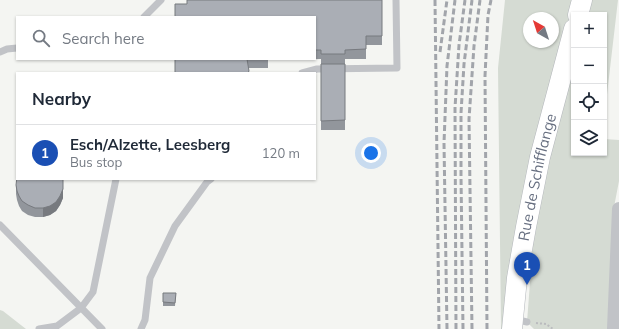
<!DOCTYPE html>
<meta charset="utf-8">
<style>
:root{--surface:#fff;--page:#f2f2f3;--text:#1f2937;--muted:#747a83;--line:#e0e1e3;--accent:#7c3aed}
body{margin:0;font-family:Mulish,sans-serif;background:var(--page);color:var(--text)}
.controls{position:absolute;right:12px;top:12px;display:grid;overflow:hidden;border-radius:0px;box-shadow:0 1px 3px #0004}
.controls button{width:36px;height:36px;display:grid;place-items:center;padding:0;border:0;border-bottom:1px solid var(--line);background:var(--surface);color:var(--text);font:20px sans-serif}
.compass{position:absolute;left:523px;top:12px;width:36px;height:36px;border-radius:50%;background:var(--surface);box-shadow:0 1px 3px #0004;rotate:321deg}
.you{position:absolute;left:371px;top:153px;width:14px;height:14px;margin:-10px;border:3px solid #fff;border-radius:50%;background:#1a73e8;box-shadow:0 0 0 6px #1a73e833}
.badge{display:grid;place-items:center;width:26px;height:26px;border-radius:50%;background:var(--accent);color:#fff;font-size:13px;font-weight:700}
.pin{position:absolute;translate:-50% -33px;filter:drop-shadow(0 1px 2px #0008)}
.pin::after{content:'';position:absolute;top:21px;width:14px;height:12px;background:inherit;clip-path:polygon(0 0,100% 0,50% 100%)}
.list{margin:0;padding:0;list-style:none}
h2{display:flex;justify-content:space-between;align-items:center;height:52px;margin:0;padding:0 16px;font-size:17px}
h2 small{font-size:13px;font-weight:400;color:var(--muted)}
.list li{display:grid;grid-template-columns:26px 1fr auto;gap:12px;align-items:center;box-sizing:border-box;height:56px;padding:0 16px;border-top:1px solid var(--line)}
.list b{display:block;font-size:15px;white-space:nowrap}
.list p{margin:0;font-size:13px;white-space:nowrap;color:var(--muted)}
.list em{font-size:13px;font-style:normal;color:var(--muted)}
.icon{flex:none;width:22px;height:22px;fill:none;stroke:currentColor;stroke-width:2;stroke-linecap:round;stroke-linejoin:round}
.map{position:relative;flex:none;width:619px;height:329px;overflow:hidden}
.search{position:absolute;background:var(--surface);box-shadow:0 1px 3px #0004;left:16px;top:16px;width:300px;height:44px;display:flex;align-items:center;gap:10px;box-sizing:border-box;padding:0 14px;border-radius:0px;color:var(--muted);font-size:15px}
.panel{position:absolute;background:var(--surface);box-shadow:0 1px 3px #0004;left:16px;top:72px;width:300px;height:108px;border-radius:0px}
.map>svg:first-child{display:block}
.green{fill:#d5dbd3;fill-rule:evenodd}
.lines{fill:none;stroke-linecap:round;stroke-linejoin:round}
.secondary-casing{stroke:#b3b6bb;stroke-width:21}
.path{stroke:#babbbe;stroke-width:2;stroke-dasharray:2 2;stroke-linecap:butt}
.lane{stroke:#c1c3c7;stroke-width:7}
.street{stroke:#c1c3c7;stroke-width:14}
.secondary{stroke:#fff;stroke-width:20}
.rail{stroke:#a2a5ab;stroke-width:3;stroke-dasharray:6 3;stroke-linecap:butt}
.wall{fill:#92969c}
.shaded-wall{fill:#777a7f}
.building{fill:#aaaeb5;stroke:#777a7f}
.labels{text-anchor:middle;stroke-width:4;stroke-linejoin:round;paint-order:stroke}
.street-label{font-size:15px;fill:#676f80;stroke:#fff}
</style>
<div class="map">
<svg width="619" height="329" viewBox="0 0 619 329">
<rect width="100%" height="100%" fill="#f4f5f2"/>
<path class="green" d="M505,0H618L604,120V15H574V153H604V139L619,140V181L614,207L609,329H534L527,322L534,230L515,247L502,329H501L498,68ZM529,18H553V42H529Z
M0,310L3,311L26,329H0Z"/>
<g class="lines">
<g class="secondary-casing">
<g id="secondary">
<path d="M578,15L582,0"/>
<path id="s1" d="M512,329L517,278L526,227L540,157L574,29"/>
</g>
</g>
<path class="path" d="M536,323L546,324L553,329"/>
<path class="lane" d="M144,17L161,0
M0,52L7,49L17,48
M302,73L317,69L397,68L396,0
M0,225L102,329
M514,319L527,322
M39,329L57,326L81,308L93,292L116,179
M141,329L145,320L150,278L175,226L207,182L211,179"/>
<path class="street" d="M614,329L619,209"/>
<use href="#secondary" class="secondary"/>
<path class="rail" d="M435,0L439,329
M440,52L447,0
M447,329L444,143L447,66L455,0
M456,329L455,108L459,45L465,0
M463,329L461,176V113L464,64L472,0
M472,329L469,119L474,46L480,0
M487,329L485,76L488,15L491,0"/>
</g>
<path class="wall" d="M382,0V45H366V59H345V64H321V59L268,60V68H248L249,73L175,59H315V17Z
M321,64H345V130H321Z
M16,185L63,198L60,205L56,211L50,215L43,217H35L28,215L22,211L19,206L17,200L16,194Z
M163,293H176L175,306H163Z"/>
<path class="shaded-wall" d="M63,182V198L60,205L56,211L50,215L43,217V208Z"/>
<path class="building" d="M187,0H382V36H366V49L345,50V54H321V50H315V17H175V4H187Z
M175,59H247L249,71L248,73H175Z
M321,64H345V120L321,121Z
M17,177V179H63V189L60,196L56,202L50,206L43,208H35L28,205L22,201L19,196L17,191L16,185Z
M163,293H176L175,303L163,302Z"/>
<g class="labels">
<g class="street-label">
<text dy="5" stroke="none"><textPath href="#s1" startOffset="154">Rue de Schifflange</textPath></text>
</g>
</g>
</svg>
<div class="controls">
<button>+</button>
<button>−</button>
<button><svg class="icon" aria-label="locate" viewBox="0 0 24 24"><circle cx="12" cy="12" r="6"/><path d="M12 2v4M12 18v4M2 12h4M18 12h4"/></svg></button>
<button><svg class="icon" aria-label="layers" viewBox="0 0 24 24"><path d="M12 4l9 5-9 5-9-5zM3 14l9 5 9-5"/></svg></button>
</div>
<svg class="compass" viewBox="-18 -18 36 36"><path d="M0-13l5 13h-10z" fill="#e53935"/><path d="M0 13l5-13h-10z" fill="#747a83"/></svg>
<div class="you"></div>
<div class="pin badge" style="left:527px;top:285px;background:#1a4fb4">1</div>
<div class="search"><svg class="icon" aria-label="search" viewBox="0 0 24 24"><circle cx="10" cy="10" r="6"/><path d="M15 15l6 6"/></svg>Search here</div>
<section class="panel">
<h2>Nearby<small></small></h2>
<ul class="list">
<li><span class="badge" style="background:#1a4fb4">1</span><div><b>Esch/Alzette, Leesberg</b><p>Bus stop</p></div><em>120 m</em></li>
</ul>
</section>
</div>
